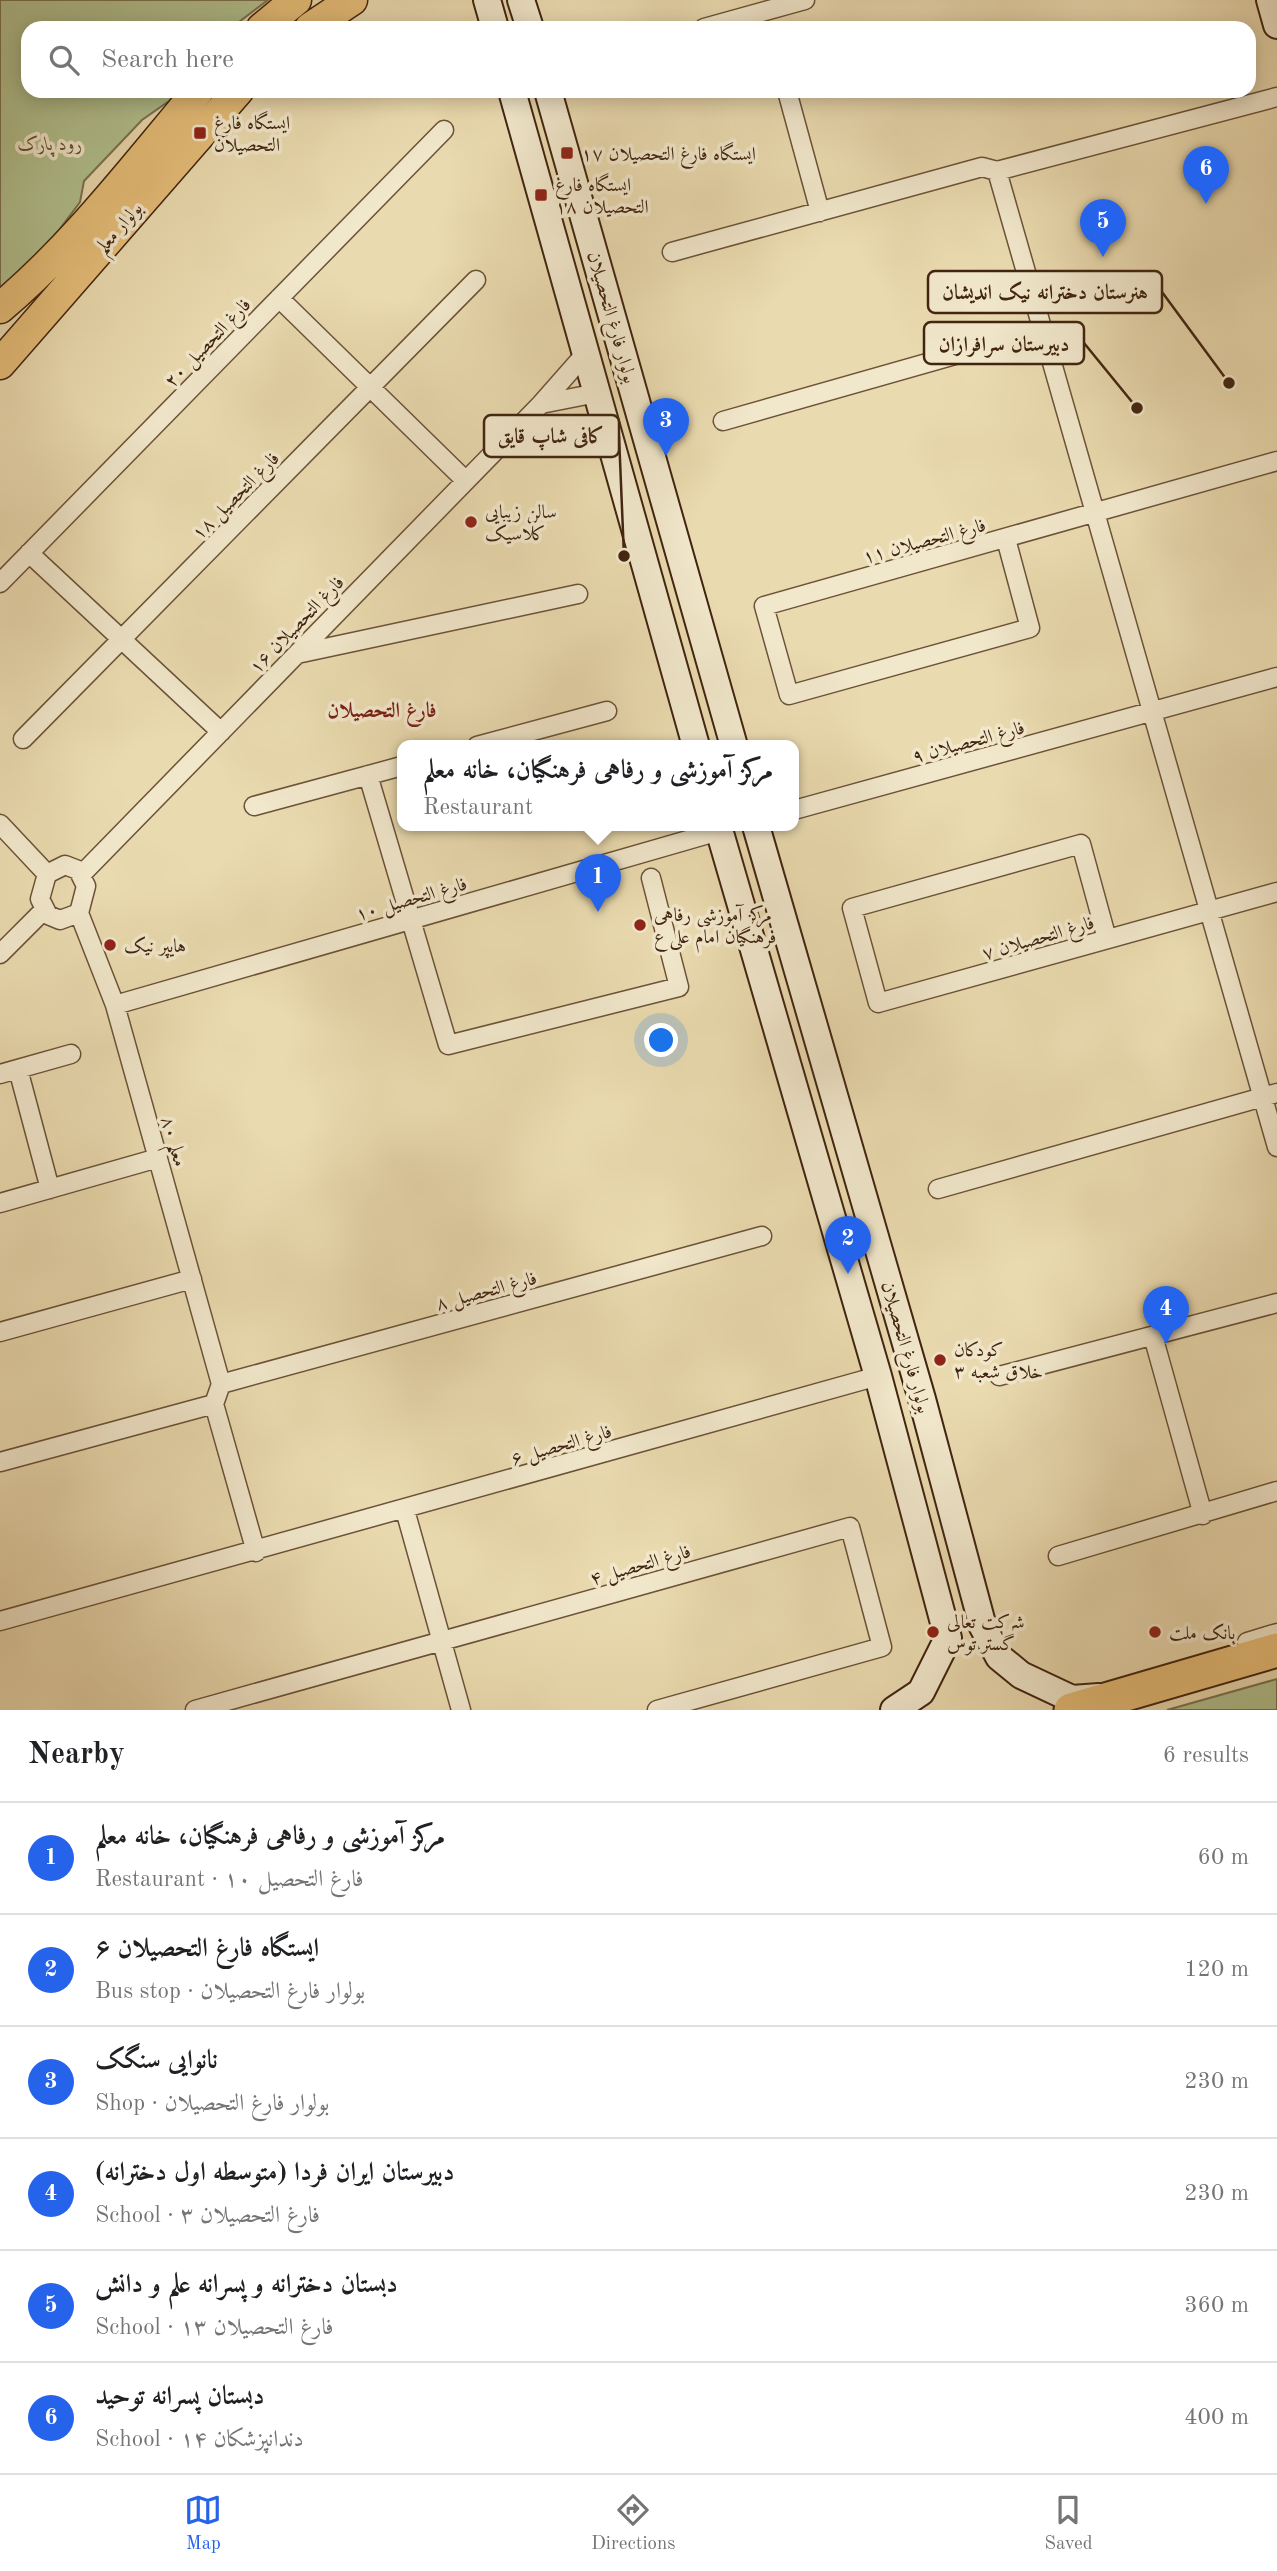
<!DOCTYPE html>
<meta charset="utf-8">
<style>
:root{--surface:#fff;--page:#f6f6f6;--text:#202124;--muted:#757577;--line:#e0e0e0;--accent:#2563eb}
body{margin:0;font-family:"Old Standard TT",Amiri,serif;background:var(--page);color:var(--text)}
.you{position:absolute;left:662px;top:1041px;width:24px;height:24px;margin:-18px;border:5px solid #fff;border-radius:50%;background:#1a73e8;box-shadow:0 0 0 10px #1a73e833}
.badge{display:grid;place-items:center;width:46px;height:46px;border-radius:50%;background:var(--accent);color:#fff;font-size:23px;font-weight:700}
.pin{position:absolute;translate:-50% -58px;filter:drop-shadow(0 2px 4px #0008)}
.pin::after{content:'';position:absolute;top:37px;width:24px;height:21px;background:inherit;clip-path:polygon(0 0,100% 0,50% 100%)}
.popup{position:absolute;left:397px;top:740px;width:402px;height:91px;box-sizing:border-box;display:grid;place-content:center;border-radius:14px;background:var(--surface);filter:drop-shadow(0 2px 5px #0005);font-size:23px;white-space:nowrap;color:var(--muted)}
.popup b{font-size:26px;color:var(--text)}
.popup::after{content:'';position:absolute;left:50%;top:100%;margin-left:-14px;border:14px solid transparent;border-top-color:var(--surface)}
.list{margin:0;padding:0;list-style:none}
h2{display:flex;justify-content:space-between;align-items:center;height:91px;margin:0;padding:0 28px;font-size:30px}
h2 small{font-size:23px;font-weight:400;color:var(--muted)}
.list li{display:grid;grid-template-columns:46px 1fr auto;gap:21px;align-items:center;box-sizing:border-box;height:112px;padding:0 28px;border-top:2px solid var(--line)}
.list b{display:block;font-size:26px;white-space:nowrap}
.list p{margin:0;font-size:23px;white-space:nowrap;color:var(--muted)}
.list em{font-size:23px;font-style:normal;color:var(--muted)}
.icon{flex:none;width:38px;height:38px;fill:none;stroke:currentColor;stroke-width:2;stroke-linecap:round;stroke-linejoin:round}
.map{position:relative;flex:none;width:1277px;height:1710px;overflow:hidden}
.search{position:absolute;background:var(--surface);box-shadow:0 4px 18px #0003;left:21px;right:21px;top:21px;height:77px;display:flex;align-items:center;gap:18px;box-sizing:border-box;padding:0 24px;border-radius:21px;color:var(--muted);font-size:26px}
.sheet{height:763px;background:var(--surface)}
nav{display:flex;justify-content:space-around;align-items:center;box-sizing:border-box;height:98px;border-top:2px solid var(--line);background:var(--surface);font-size:19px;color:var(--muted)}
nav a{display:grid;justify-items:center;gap:4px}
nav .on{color:var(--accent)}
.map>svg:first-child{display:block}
.green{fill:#b1c18f;stroke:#797250;stroke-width:2}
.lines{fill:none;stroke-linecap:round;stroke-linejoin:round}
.street-casing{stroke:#6b5238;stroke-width:21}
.secondary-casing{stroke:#412410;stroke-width:30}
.primary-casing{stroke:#412410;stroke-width:33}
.highway-casing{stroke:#412410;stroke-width:37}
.street{stroke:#f1e7cb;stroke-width:18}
.secondary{stroke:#f1e7cb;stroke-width:26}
.primary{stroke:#e5bd78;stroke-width:30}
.highway{stroke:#e5bd78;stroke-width:33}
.poi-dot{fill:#8f2418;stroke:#f1e7cb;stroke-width:2.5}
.labels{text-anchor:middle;stroke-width:7;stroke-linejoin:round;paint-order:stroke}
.poi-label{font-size:19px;fill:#412410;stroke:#f1e7cb;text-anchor:start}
.park-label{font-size:19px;font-style:italic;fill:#5d4b30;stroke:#f1e7cb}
.street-label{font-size:19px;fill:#412410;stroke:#f1e7cb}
.neighbourhood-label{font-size:21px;font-weight:bold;fill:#7a1f14;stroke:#f1e7cb}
.leader{fill:none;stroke:#412410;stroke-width:2.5}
.callout-dot{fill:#412410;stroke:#f1e7cb;stroke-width:2.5}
.callout{fill:#f1e7cb;stroke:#412410;stroke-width:2.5}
.callout-label{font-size:21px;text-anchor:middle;font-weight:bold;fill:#412410}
</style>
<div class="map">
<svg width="1277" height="1710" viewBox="0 0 1277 1710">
<rect width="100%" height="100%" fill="#eadaaf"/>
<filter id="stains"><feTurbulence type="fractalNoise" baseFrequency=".00286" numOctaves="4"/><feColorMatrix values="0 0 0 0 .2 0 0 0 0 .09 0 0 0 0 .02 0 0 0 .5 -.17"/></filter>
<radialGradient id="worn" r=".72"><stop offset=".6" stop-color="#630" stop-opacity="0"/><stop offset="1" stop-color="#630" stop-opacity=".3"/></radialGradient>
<path class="green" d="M0,0H268L231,28H28V91H177L169,101L142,120L84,181L80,202L26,274L0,293Z
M1277,1679V1710H1167Z"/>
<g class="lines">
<g class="street-casing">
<path id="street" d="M704,28L805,0
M787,91L820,212
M997,171L1277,1147
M672,252L982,167L997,171L1277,97
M279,298L466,481
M541,404L597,393
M723,421L1043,330
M1006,539L1030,628L789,695L764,606L1277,461
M29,553L221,732
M0,583L444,130
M297,654L578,594
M23,739L476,280
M477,746L607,711
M368,775L448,1045L679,987L651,878
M254,806L402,766
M794,810L1277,677
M0,824L47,874
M65,865L78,870L86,886L79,913L60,920L48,915L40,899L47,874Z
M82,874L541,404L586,353
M79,913L115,1005L221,1384
M1107,939L1081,844L852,908L878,1003L1277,892
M0,954L44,910
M115,1005L719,831
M18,1069L50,1189
M0,1074L71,1054
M938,1189L1277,1093
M0,1203L158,1158
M0,1332L192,1279
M1153,1336L1203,1515
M999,1376L1277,1303
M221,1384L762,1236
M214,1404L256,1552
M0,1462L214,1404L221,1384
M405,1510L461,1710
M1058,1556L1277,1491
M0,1621L878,1376
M1247,1642L1277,1633
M195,1710L850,1527L882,1647L657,1710"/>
</g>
<g class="secondary-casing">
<path id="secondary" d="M487,0L495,28
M521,0L530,28
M1270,0L1277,25
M512,91L696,746
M548,91L734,746
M718,826L878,1376L948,1638L921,1692L894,1710
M756,826L922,1399L983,1627L999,1657L1021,1675L1072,1699L1099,1697"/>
</g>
<g class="primary-casing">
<path id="primary" d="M262,28L296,0
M310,28L352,0
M0,308C75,245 135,166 198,91
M0,364L238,91"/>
</g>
<g class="highway-casing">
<path id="highway" d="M1071,1710L1277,1650"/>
</g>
<use href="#street" class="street"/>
<use href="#secondary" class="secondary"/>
<use href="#primary" class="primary"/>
<use href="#highway" class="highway"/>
</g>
<g class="poi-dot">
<rect x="193" y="126" width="14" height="14" rx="3.5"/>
<rect x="560" y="146" width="14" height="14" rx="3.5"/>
<rect x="534" y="188" width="14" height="14" rx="3.5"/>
<circle cx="471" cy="522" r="7"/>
<circle cx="640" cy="925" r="7"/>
<circle cx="110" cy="945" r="7"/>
<circle cx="940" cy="1360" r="7"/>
<circle cx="933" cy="1632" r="7"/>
<circle cx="1155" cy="1632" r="7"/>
</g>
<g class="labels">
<g class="poi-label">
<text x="214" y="129">ایستگاه فارغ<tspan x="214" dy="22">التحصیلان</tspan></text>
<text x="581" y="160">ایستگاه فارغ التحصیلان ۱۷</text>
<text x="555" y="191">ایستگاه فارغ<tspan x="555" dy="22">التحصیلان ۱۸</tspan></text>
<text x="485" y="518">سالن زیبایی<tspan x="485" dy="22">کلاسیک</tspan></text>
<text x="654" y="921">مرکز آموزشی رفاهی<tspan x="654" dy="22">فرهنگیان امام علی ع</tspan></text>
<text x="124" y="952">هایپر نیک</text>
<text x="954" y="1356">کودکان<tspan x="954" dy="22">خلاق شعبه ۳</tspan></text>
<text x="947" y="1628">شرکت تعالی<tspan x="947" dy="22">گستر توس</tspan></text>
<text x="1169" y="1639">بانک ملت</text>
</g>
<g class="park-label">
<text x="50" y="150">رود پارک</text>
</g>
<g class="street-label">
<text transform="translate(118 227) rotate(-49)" y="7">بولوار معلم</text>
<text transform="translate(613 317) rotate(74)" y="7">بولوار فارغ التحصیلان</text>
<text transform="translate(207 342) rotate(-46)" y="7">فارغ التحصیل ۲۰</text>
<text transform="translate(235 495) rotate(-45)" y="7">فارغ التحصیل ۱۸</text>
<text transform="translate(924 540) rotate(-15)" y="7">فارغ التحصیلان ۱۱</text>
<text transform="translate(296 624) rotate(-46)" y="7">فارغ التحصیلان ۱۶</text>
<text transform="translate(968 741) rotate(-15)" y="7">فارغ التحصیلان ۹</text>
<text transform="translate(411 898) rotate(-16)" y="7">فارغ التحصیل ۱۰</text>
<text transform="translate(1038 937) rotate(-16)" y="7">فارغ التحصیلان ۷</text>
<text transform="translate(175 1141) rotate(74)" y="7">معلم ۸۰</text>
<text transform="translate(486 1290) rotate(-15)" y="7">فارغ التحصیل ۸</text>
<text transform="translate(907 1347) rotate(74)" y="7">بولوار فارغ التحصیلان</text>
<text transform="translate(561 1444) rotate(-16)" y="7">فارغ التحصیل ۶</text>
<text transform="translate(640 1564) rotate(-16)" y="7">فارغ التحصیل ۴</text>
</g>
<g class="neighbourhood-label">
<text x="382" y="717">فارغ التحصیلان</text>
</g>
</g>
<path class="leader" d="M1229 383L1162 292M1137 408L1084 343M624 556L619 436"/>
<g class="callout-dot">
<circle cx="1229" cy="383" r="7"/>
<circle cx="1137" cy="408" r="7"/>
<circle cx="624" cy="556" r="7"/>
</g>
<g class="callout">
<rect x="928" y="271" width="234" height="42" rx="7"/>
<rect x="924" y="322" width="160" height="42" rx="7"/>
<rect x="484" y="415" width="135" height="42" rx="7"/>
</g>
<g class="callout-label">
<text x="1045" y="299">هنرستان دخترانه نیک اندیشان</text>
<text x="1004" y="351">دبیرستان سرافرازان</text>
<text x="551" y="443">کافی شاپ قایق</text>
</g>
<rect width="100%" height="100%" filter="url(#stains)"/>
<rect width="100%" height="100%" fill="url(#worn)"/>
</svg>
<div class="you"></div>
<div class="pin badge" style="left:598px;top:912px">1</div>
<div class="popup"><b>مرکز آموزشی و رفاهی فرهنگیان، خانه معلم</b>Restaurant</div>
<div class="pin badge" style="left:848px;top:1274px">2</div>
<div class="pin badge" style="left:666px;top:456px">3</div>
<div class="pin badge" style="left:1166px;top:1344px">4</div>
<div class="pin badge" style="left:1103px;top:257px">5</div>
<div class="pin badge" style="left:1206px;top:204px">6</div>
<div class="search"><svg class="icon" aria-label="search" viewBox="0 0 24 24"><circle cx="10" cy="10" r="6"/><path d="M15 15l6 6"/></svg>Search here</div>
</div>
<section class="sheet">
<h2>Nearby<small>6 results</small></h2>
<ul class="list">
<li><span class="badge">1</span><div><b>مرکز آموزشی و رفاهی فرهنگیان، خانه معلم</b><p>Restaurant · فارغ التحصیل ۱۰</p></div><em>60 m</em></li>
<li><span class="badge">2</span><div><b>ایستگاه فارغ التحصیلان ۶</b><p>Bus stop · بولوار فارغ التحصیلان</p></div><em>120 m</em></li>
<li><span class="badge">3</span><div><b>نانوایی سنگک</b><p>Shop · بولوار فارغ التحصیلان</p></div><em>230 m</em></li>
<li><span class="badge">4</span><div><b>دبیرستان ایران فردا (متوسطه اول دخترانه)</b><p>School · فارغ التحصیلان ۳</p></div><em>230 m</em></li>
<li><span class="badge">5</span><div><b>دبستان دخترانه و پسرانه علم و دانش</b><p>School · فارغ التحصیلان ۱۳</p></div><em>360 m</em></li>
<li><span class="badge">6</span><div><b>دبستان پسرانه توحید</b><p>School · دندانپزشکان ۱۴</p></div><em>400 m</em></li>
</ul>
</section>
<nav>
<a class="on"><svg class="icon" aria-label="map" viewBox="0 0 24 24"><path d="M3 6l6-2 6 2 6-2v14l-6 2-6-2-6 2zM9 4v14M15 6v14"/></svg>Map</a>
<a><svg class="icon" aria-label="directions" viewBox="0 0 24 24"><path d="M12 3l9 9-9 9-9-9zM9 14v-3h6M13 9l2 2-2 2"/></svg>Directions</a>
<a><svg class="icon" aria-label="saved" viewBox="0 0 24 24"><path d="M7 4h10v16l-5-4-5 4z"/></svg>Saved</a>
</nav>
